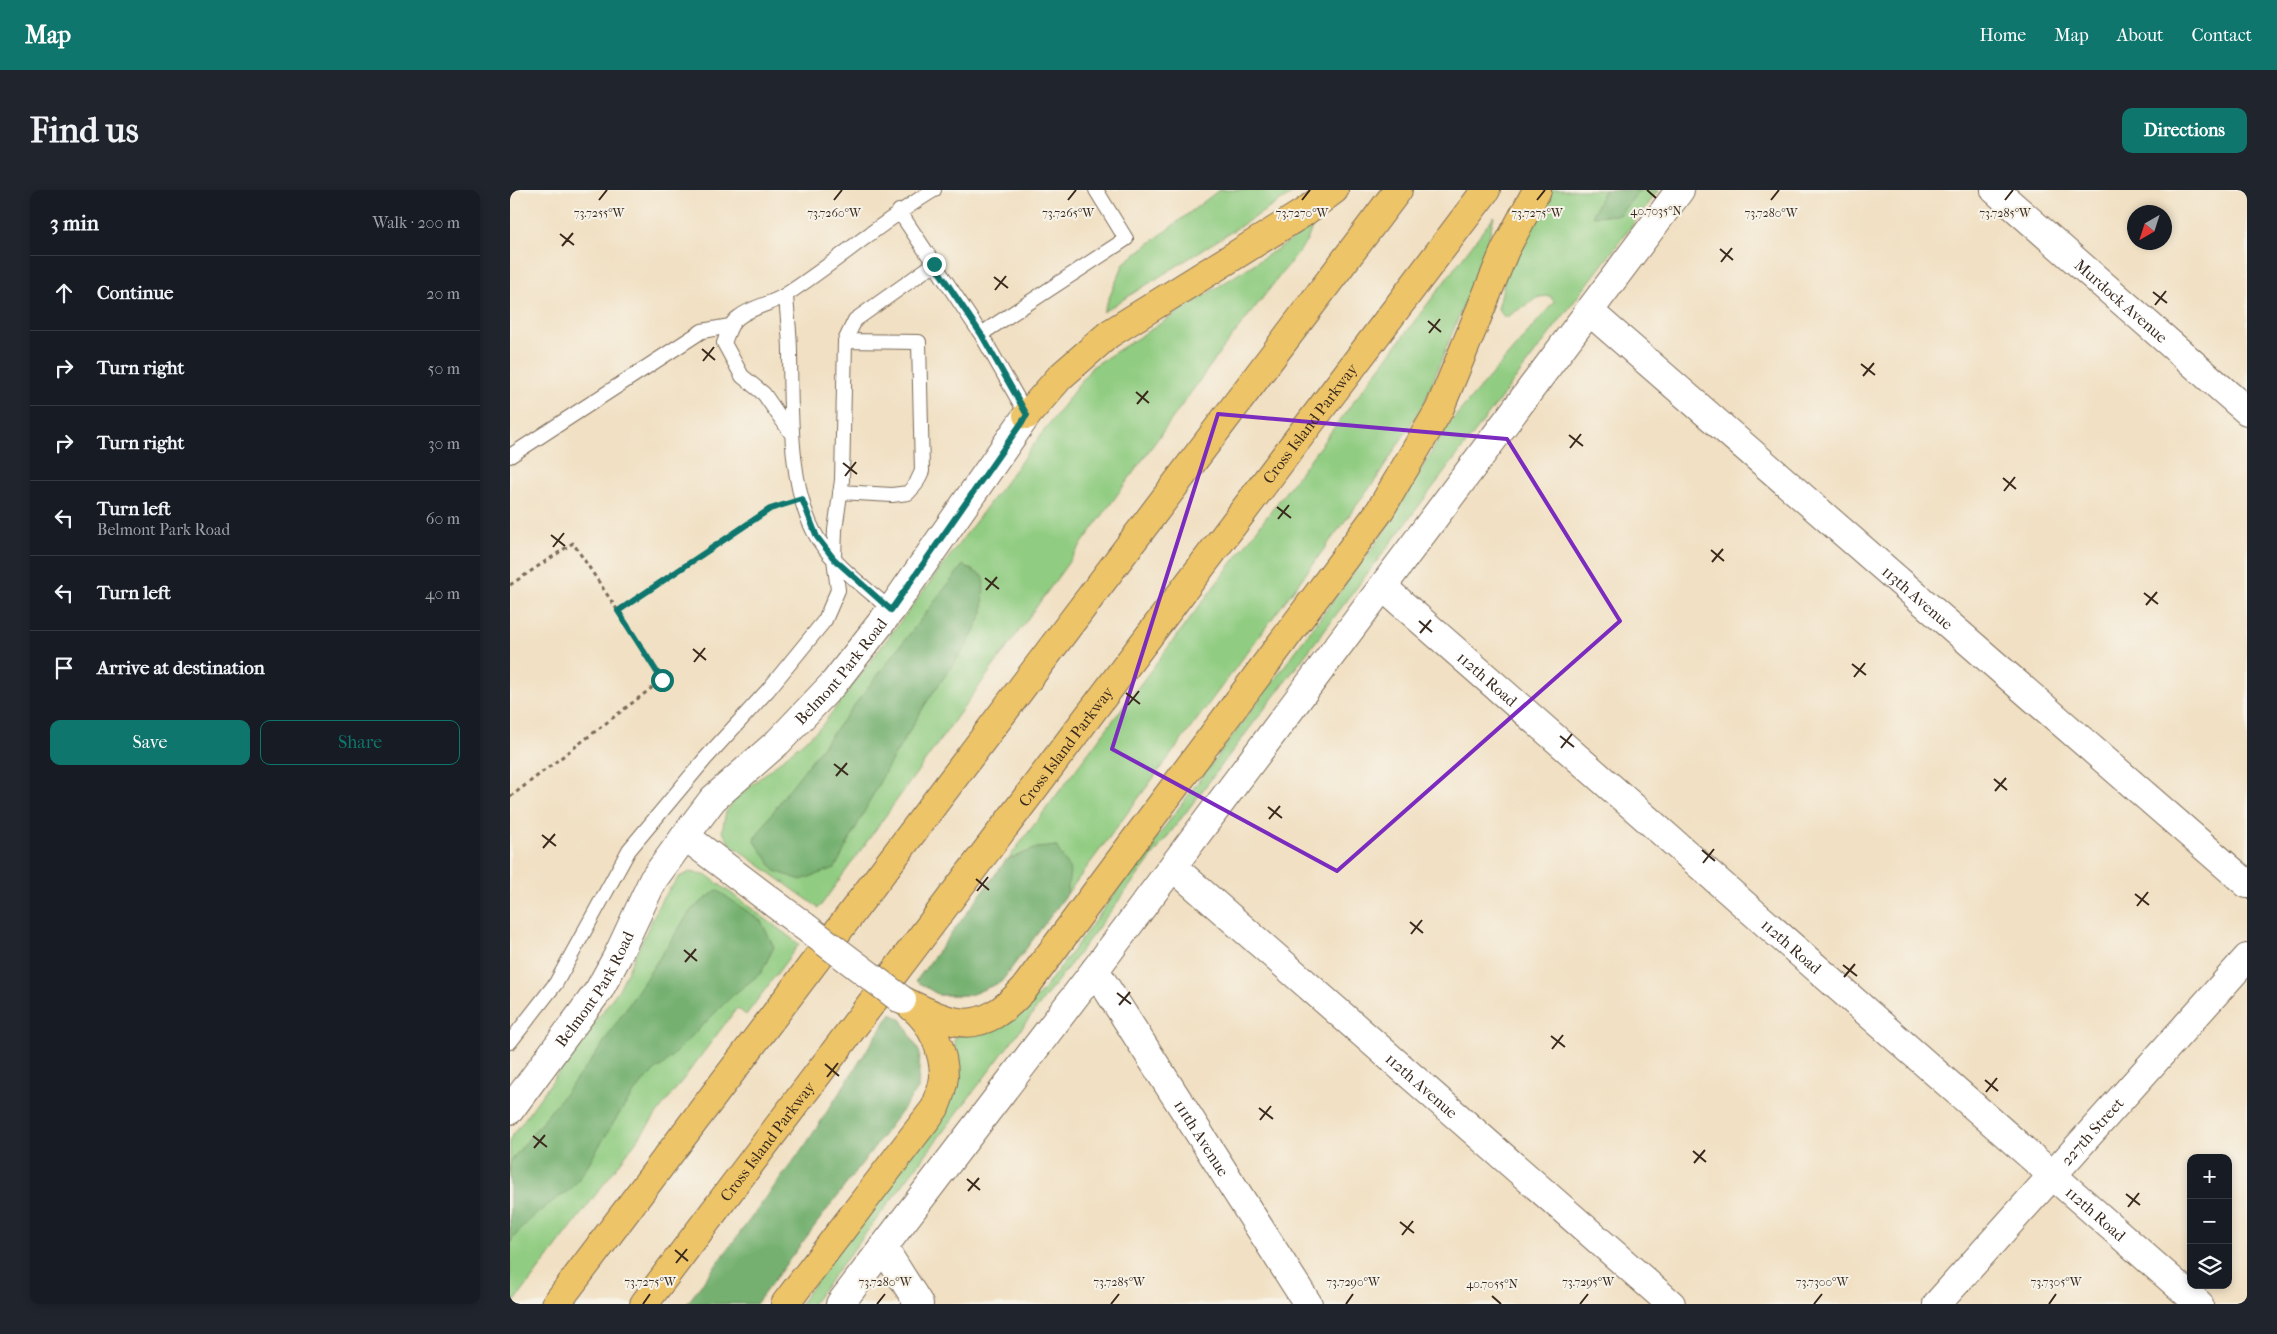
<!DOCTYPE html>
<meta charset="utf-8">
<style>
:root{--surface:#171b24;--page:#20242c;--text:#f1f3f6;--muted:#9ea1a6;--line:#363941;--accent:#0f766e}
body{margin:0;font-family:"IM FELL French Canon",serif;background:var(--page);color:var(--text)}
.controls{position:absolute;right:15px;bottom:15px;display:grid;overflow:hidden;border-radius:10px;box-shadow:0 2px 8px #0003}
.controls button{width:45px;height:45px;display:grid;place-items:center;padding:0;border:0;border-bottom:1px solid var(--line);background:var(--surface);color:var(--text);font:25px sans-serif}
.compass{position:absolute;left:1617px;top:15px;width:45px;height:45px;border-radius:50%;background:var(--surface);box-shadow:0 2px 8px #0003;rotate:219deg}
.stop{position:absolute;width:15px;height:15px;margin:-11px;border:4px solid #0f766e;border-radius:50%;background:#fff}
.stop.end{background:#0f766e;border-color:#fff;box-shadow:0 1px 5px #0008}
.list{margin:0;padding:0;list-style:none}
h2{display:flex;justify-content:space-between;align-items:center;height:65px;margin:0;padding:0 20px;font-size:21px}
h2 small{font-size:16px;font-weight:400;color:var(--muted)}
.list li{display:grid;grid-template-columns:32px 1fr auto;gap:15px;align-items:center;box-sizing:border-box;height:75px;padding:0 20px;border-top:1px solid var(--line)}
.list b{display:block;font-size:19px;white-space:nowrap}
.list p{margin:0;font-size:16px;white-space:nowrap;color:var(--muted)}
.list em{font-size:16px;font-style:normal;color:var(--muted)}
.actions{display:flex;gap:10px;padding:15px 20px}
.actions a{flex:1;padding:11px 0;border:1px solid var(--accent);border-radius:10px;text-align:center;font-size:18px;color:var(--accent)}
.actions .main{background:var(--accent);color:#fff}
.icon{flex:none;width:28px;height:28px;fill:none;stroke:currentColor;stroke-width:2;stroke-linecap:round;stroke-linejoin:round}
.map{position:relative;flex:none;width:1737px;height:1114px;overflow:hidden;border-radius:10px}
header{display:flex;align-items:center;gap:30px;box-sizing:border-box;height:70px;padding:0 25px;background:var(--accent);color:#fff}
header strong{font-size:24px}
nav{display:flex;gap:28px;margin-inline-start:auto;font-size:18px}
.intro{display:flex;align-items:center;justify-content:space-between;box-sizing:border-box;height:120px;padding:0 30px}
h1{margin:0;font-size:35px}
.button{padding:12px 22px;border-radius:10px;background:var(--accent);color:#fff;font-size:18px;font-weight:700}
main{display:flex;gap:30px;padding:0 30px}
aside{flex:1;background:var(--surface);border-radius:10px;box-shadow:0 2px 8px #0003}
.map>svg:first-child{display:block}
.green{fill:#90cc81;stroke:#667b50}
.forest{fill:#74b06f;stroke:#586d46}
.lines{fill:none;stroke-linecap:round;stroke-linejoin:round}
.lane-casing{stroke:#7b6a58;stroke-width:16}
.street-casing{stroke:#7b6a58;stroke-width:30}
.highway-casing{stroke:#7b6a58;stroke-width:30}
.path{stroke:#7b6a58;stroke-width:3;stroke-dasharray:4 4;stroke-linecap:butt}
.lane{stroke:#fff;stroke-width:14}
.street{stroke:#fff;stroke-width:28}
.highway{stroke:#eec469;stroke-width:28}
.street-bridge-casing{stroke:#7b6a58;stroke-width:30;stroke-linecap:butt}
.street-bridge{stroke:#fff;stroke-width:28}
.route{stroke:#0f766e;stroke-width:6}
.marked{fill:none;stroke:#7b2cbf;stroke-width:4;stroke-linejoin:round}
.ticks{fill:none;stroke:#3b2a1e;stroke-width:2}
.labels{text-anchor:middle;stroke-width:4;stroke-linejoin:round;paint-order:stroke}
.street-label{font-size:16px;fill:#3b2a1e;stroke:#f7f3e8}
.ticks-label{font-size:12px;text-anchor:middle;fill:#3b2a1e;stroke:#f7f3e8;stroke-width:4;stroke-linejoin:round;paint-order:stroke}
</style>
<header>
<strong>Map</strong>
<nav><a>Home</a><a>Map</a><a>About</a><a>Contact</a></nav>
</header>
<div class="intro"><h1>Find us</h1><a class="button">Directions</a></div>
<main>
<aside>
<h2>3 min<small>Walk · 200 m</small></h2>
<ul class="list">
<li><svg class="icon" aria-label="ahead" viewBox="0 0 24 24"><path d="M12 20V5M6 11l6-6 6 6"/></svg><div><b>Continue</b></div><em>20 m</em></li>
<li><svg class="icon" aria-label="right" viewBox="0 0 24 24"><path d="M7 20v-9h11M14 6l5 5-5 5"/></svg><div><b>Turn right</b></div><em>50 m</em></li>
<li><svg class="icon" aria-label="right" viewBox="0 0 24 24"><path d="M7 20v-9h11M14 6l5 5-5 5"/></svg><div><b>Turn right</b></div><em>30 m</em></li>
<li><svg class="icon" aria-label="left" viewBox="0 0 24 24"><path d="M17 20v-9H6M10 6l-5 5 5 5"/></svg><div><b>Turn left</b><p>Belmont Park Road</p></div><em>60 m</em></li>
<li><svg class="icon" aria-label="left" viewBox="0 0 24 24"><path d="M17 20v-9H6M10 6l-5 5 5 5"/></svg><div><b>Turn left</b></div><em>40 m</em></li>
<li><svg class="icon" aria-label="arrive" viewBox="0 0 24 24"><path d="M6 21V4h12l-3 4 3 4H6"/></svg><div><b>Arrive at destination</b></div></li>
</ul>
<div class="actions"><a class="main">Save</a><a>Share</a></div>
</aside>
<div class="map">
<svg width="1737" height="1114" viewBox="0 0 1737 1114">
<rect width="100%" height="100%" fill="#f7f3e8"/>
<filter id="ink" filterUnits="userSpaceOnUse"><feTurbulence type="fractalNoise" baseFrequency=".02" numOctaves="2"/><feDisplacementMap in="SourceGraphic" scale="10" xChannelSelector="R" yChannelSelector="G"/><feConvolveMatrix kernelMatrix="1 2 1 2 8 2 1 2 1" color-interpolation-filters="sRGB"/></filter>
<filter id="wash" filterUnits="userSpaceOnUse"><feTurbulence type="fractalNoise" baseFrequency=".0096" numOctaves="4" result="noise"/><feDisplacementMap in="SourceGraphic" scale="20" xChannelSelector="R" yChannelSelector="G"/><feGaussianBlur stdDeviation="1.12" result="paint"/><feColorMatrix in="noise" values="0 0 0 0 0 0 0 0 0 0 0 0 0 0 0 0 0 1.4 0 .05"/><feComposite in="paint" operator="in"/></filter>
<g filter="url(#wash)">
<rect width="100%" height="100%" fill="#f1e0c3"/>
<path class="green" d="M709,0H788L593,122L614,73Z
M1037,0H1149L302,1114H290L447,888L444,850L447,846L491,835L531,803L872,345L937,236L1044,112L1040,106L1029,107L995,128L988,119L1001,63Z
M984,26L975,62L914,213L867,288L557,704L491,792L460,805H429L406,791Z
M802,37L797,51L711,161L309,718L220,654L212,641L216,622L226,608L311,537L582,177Z
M180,682L198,686L289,754L236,825L227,818L3,1114H0V949L109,799L152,709L169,687Z"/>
<path class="forest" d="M1094,0H1130L1109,25L1082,26Z
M453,375L474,387L473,422L458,453L418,510L377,578L325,678L291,690L265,681L244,650L274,606Z
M546,656L560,680L557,704L491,792L460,805H429L406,791L496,670L527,658Z
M207,700L251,731L264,757L251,783L223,805L153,875C119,895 89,962 65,994C60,1001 50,1006 43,1011C26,1024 12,1035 0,1053V972L84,867L181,720Z
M381,823L392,830L410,863L408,899L246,1114H177L296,954Z"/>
</g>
<g filter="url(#ink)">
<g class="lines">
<g class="lane-casing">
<path id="lane" d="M389,21L471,144L517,225
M276,105C277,124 280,143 280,162C281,217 278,301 308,349C326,377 356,398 381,420
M471,144L616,49L586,0
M281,243L254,204L232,186L214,153C218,143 220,133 229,127C243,116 263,114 277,104C328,71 372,31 424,0
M0,266L192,141L220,136
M330,302L382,305L398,303L406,294L412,281L409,152L335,151
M0,852L46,793L119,660L195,569L258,500L315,430L328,400L324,369L325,340L332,290L335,151L345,130L424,74"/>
</g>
<g class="street-casing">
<g id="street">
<path id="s1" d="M1485,0L1737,221"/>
<path id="s2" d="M1079,121L1737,694"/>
<path id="s3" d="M873,397L1689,1114"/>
<path d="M175,646L294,736"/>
<path id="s4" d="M663,677L1161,1114"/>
<path id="s5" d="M585,780L798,1114"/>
<path id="s6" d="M0,920L89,800L107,767L143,690L175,646L203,609L268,552L324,493L381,420L517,225"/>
<path d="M373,1057L409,1114"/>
<path d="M330,1114L585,780L1170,0"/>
<path id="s7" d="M1427,1114L1737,768"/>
</g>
</g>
<g class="highway-casing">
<g id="highway">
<path d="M517,225L550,187L599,144L793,23L824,0"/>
<path d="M392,810C445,836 469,848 514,799L869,322L929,220L995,60L1027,0"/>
<path d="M46,1114L888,0"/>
<path id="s8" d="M134,1114L976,0"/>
<path d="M275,1114L425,918C429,908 433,898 434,887C434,862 422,832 402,817"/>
</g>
</g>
<path class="path" d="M0,395L63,353L108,421L260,319L272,315
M0,607L152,490L108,421"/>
<use href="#lane" class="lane"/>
<use href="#street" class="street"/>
<use href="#highway" class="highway"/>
<g class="street-bridge-casing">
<path id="street-bridge" d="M294,736L392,810"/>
</g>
<use href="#street-bridge" class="street-bridge"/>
</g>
</g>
<g class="lines" filter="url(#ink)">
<path class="route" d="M152,490L108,421L260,319L292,309L307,347L324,369L381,420L517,225L471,144L424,74"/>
</g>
<path class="marked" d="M708,224L997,249L1110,431L827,681L602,559Z"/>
<path class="ticks" d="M1137,0L1146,8M89,10L97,0M324,10L332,0M558,10L566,0M792,10L800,0M1027,10L1035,0M1261,10L1269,0M1495,10L1503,0M50,44L64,55M52,56L63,43M1210,59L1223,70M1211,72L1222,58M484,87L498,98M485,100L496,86M1643,102L1657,113M1645,115L1656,101M918,131L931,142M919,143L930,129M192,159L205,170M193,171L204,157M1351,174L1365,185M1353,186L1364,173M626,202L639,213M627,214L638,201M1059,245L1073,256M1060,258L1071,244M333,273L347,284M335,286L346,272M1493,288L1506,299M1494,301L1505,287M767,317L781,328M768,329L779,315M41,345L55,356M43,357L54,343M1201,360L1214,371M1202,372L1213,359M475,388L489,399M476,400L487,387M1634,403L1648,414M1636,415L1647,402M909,431L922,442M910,443L921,430M183,459L196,470M184,472L195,458M1342,474L1356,485M1344,487L1355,473M616,503L630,514M618,515L629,501M1050,546L1064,557M1051,558L1062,544M324,574L338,585M326,586L337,573M1484,589L1497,600M1485,601L1496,588M758,617L772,628M759,629L770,616M32,645L46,656M33,658L45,644M1192,660L1205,671M1193,673L1204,659M466,689L479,700M467,701L478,687M1625,704L1639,715M1627,716L1638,702M900,732L913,743M901,744L912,730M174,760L187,771M175,772L186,759M1333,775L1347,786M1334,787L1345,774M607,803L621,814M609,815L620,802M1041,846L1055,857M1042,859L1053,845M315,874L329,886M317,887L328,873M1475,890L1488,901M1476,902L1487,888M749,918L763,929M750,930L761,916M23,946L37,957M24,958L35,945M1183,961L1196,972M1184,973L1195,960M457,989L470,1000M458,1001L469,988M1616,1004L1630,1015M1618,1017L1629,1003M890,1032L904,1043M892,1045L903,1031M165,1060L178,1071M166,1073L177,1059M982,1106L991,1114M133,1114L140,1104M367,1114L375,1104M601,1114L609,1104M836,1114L843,1104M1070,1114L1078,1104M1304,1114L1312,1104M1539,1114L1546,1104"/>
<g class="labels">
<g class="street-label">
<text dy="6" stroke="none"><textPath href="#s1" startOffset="168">Murdock Avenue</textPath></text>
<text dy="6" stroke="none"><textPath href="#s8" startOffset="1104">Cross Island Parkway</textPath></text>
<text dy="6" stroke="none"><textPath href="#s2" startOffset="436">113th Avenue</textPath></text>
<text dy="6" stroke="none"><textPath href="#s6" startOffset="554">Belmont Park Road</textPath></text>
<text dy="6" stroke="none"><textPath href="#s3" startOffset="139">112th Road</textPath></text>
<text dy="6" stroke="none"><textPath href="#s8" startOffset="699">Cross Island Parkway</textPath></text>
<text dy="6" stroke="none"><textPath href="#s3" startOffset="544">112th Road</textPath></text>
<text dy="6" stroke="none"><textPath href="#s6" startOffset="148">Belmont Park Road</textPath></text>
<text dy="6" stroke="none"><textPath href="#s4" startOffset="331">112th Avenue</textPath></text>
<text dy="6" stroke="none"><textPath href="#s7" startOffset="232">227th Street</textPath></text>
<text dy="6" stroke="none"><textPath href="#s5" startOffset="199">111th Avenue</textPath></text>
<text dy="6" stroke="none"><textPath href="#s8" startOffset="204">Cross Island Parkway</textPath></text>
<text dy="6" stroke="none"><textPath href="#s3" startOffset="949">112th Road</textPath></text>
</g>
</g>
<g class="ticks-label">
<text x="1146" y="25">40.7035°N</text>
<text x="89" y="27">73.7255°W</text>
<text x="324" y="27">73.7260°W</text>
<text x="558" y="27">73.7265°W</text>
<text x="792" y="27">73.7270°W</text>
<text x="1027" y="27">73.7275°W</text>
<text x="1261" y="27">73.7280°W</text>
<text x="1495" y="27">73.7285°W</text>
<text x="140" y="1096">73.7275°W</text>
<text x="375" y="1096">73.7280°W</text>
<text x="609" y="1096">73.7285°W</text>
<text x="843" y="1096">73.7290°W</text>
<text x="1078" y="1096">73.7295°W</text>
<text x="1312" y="1096">73.7300°W</text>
<text x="1546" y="1096">73.7305°W</text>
<text x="982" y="1098">40.7055°N</text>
</g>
</svg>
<div class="controls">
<button>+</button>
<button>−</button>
<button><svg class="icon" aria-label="layers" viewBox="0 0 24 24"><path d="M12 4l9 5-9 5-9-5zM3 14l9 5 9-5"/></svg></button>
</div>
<svg class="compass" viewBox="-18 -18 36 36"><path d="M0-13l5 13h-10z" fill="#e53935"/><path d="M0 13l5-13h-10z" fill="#9ea1a6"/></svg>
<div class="stop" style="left:152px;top:490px"></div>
<div class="stop end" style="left:424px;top:74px"></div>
</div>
</main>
